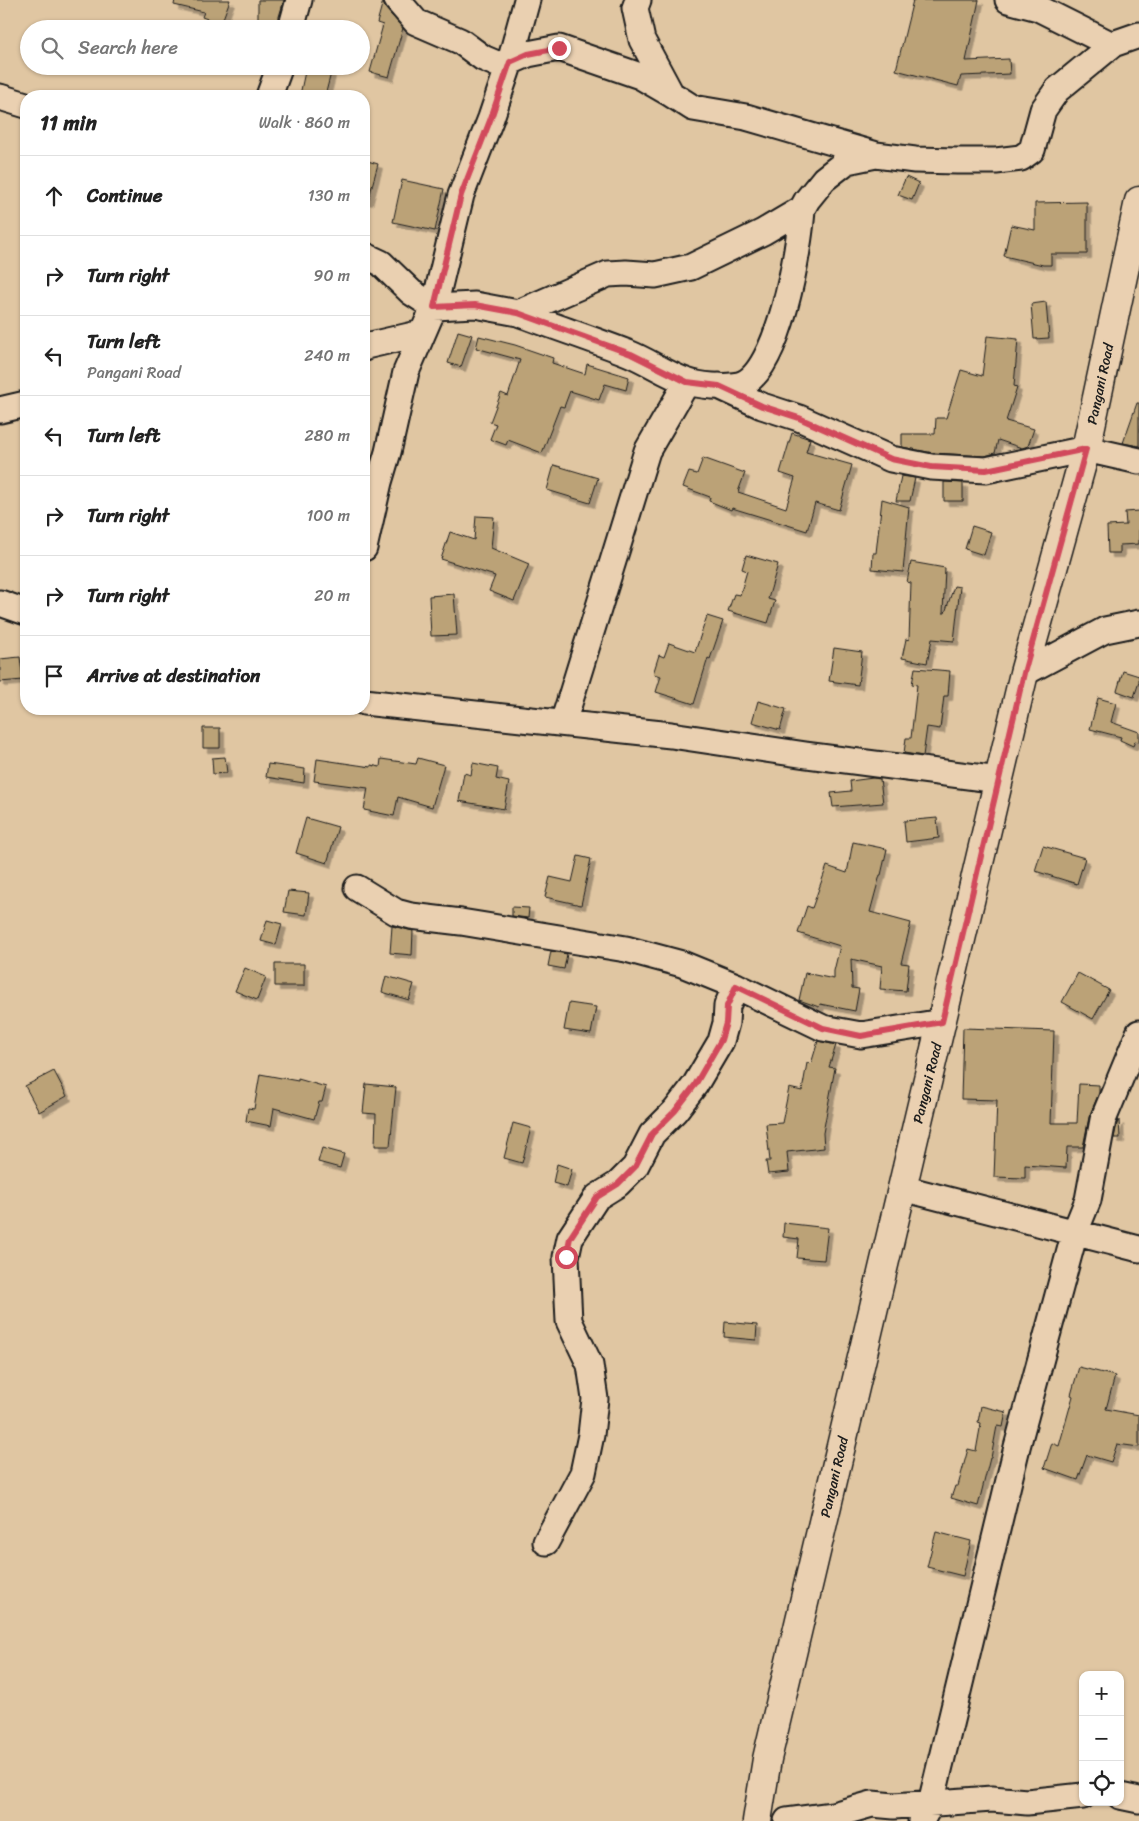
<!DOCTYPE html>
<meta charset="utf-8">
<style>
:root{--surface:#fff;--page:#f2f2f2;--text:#222;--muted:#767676;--line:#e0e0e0}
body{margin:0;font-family:Sriracha,sans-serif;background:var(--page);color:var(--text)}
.controls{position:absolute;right:15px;bottom:15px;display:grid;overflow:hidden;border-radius:10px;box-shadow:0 1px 4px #0004}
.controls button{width:45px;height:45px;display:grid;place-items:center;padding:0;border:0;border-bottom:1px solid var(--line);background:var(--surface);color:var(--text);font:25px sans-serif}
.stop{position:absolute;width:15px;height:15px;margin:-11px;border:4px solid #d1495b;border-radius:50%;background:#fff}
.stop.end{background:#d1495b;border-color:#fff;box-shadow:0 1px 5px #0008}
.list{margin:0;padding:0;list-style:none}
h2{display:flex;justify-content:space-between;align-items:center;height:65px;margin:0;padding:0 20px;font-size:21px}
h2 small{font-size:16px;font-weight:400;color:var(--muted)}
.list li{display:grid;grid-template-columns:32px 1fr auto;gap:15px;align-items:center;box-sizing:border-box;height:80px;padding:0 20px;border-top:1px solid var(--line)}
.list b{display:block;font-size:19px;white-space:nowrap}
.list p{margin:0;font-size:16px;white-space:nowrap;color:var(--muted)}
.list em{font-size:16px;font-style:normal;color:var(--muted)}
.icon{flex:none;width:28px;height:28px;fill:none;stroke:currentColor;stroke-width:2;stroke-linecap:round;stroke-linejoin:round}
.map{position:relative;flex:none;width:1139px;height:1821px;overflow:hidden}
.search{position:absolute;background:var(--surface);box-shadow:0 1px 4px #0004;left:20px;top:20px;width:350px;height:55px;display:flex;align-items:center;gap:12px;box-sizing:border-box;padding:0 18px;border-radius:28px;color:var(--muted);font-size:19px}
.panel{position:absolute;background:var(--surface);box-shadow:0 1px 4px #0004;left:20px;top:90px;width:350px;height:625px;border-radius:20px}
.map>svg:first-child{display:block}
.building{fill:#bba277;stroke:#1c1c1c;filter:url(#shadow)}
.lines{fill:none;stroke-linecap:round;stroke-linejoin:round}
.minor-casing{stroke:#1c1c1c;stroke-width:29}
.major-casing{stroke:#1c1c1c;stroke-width:31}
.minor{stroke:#ead0b1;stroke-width:25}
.major{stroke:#ead0b1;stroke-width:28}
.route{stroke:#d1495b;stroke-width:6}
.labels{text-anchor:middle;stroke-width:5;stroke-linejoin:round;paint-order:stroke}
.street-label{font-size:14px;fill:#1c1c1c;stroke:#ead0b1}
</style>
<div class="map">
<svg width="1139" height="1821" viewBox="0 0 1139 1821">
<defs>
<filter id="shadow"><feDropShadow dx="4.5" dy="4.5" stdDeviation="0" flood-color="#0004"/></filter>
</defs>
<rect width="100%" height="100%" fill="#e0c6a2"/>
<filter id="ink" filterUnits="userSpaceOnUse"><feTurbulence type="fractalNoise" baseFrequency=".02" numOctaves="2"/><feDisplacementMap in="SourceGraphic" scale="10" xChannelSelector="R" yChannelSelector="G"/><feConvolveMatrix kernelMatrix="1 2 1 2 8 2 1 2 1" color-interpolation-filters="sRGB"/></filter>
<g filter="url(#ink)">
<path class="building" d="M175,0H230L221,24L202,17L204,12L174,5Z
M258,0H284L278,20H258Z
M913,0H979L966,61L1009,59L1010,74L961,76L958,86L896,70Z
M383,1L386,9L403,28L389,77L370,72L383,25L377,23Z
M306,67L331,73L325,96L300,95Z
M364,160L378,164L368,201L364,200Z
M906,177L919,183L912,200L898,195Z
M402,180L444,189L435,231L393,222Z
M1087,202V254H1051V265H1043L1004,256L1011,225L1035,230V203Z
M1046,302L1049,338L1034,339L1031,304Z
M458,331L472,335L461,367L448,363Z
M479,336L515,345L553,358L552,363L585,374L587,364L629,377L626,390L605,384L599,400L570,391L564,407L560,406L542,453L508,440L506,445L490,439L496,424L490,422L501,393L508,396L520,360L476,348Z
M987,336L1018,339L1014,386L1017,387L1006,421L1034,429L1028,446L1022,448L998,440L995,453L985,456L933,453L902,447V434H935L936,418H946L961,370L982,376Z
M1137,403H1139V446L1123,443Z
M792,433L810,439L806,452L852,465L839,510L815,503L807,531L732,508L731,510L709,501L710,497L683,487L689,472L697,474L703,458L745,473L738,492L786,508L795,478L780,473Z
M554,465L598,478L590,503L547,490Z
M901,476L915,478L910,501H896Z
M944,482L963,483V501H944Z
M882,499L909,507L903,572L872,569L873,553H876Z
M1139,511V544L1120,545V553H1108L1107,526L1126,525L1125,512Z
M476,516L494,517L491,548L529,564L514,601L489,591L495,576L441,559L450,532L474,540Z
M972,526L991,532L984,555L965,549Z
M746,555L778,564L768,599L775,601L768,623L728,611L734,594L740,595L747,571L742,569Z
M911,562L945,568L943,613H945L954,586L960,587L954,641L932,639L927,663L902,658L906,639L909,640L911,583L907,582Z
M454,594L457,635L431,636L429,596Z
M707,616L723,621L710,659L708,658L694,704L656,692L661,676L653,674L659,655L664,657L669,643L695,652Z
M834,648L862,652L858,685L829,681Z
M20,657L23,680L0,682V659Z
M915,668L950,671L948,696H944L940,729L927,727L923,756L904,753L906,738H911L917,685L912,684Z
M1123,671L1139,676V682L1134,697L1117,691Z
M1098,698L1116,703L1111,722L1139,732V742L1135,741L1133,746L1120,740L1121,737L1090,729Z
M758,701L786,709L780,730L752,722Z
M203,728H220V748H203Z
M225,757L227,773L213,774L212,758Z
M418,758L444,765L432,807L398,797L394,816L364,810L368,788L314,781L317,759L371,767V765L380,767L381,759L416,764Z
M473,763L498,768L496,779L509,782L504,809L459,801L464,773L471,775Z
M268,764L305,769L304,783L266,777Z
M873,778L880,779L883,803L833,807L831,793L851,791L850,781Z
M306,818L338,827L327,863L296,853Z
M937,818L939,838L906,842L904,821Z
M853,842L887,849L881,875H880L870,912L911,923L901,963L909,964L906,991L880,989L882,966L851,959L852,988L859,989L855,1011L820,1004L819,1007L799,1000L805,973L834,979V971L840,946L798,933L807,906L812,908L827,866L847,873Z
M1043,846L1085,858L1077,884L1035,871Z
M578,856L591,859L581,905L545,897L550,877L572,882Z
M288,891L309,893L306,915L284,912Z
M512,907L529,908L528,918L512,916Z
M267,920L282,924L276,945L261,941Z
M392,926L413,931L412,955L390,953Z
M551,951L567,954L564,969L548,966Z
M275,964H304V986H275Z
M245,968L266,977L257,1000L235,991Z
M1078,973L1109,990L1093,1019L1062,1002Z
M386,976L414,984L409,1000L382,992Z
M569,1003L596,1007L591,1034L564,1030Z
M963,1028L1054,1031L1051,1123H1077L1079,1084L1099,1085V1093L1089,1117L1083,1147H1067L1066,1168L1025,1165V1178L994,1177L997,1100L961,1099Z
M818,1041L836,1045L829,1067L835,1068L823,1133L824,1148L787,1152L789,1172L768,1174L766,1161H770L766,1124L782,1123L789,1088L802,1091L807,1063L811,1064Z
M54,1071L67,1096L39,1112L25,1086Z
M260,1074L298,1081V1079L326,1087L322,1102H319L314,1119L274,1108L271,1126L246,1121L248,1108L254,1109Z
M366,1084L396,1087L390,1146H375L376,1114L363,1113Z
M1119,1120L1120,1138H1114L1117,1124Z
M513,1123L531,1128L522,1163L504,1158Z
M322,1148L344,1154L340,1168L318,1162Z
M557,1164L572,1169L567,1187L553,1183Z
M784,1223L828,1228L824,1260L797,1258L799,1239L783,1237Z
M725,1322L757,1325L756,1340L724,1337Z
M1079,1367L1115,1376L1106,1409L1139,1415V1447L1117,1444L1111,1462L1087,1455L1078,1480L1044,1468L1052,1443L1059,1446L1073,1396L1071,1395Z
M981,1406L1006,1412L1003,1427L997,1426L991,1458H990L978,1506L951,1498L955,1486H958L968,1449L976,1451L981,1423L978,1422Z
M936,1532L971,1541L963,1576L927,1567Z"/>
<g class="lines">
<g class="minor-casing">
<path id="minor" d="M397,0L416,22L460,41L483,58L497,64L510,62L528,54L559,48L640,76L671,94
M638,0L635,8L642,40L671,94L693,108L746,117L873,154
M1008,0L1038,8L1112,45
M291,29L299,0
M269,96L280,66
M0,97L26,105
M364,255L381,263L411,292L434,307L475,305L518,313L608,274L626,273L655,275L691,267L763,232L802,209L807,200L824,179L847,161L876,155L915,160L957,161H996L1021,158L1032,150L1043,110L1057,90L1113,44L1139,35
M518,313C555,327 592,339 628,353C648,361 666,374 686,381C699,386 726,388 739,385C779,376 800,245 802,209
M364,348L366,346L422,333
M719,386L762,406L799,418L891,459L931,467L986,470L1086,449L1139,461
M0,410L26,404
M364,548L379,482L388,452L406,372L434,307L461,195L491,118L510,62L527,0
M0,603L26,612
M1024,673L1105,630L1139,623
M364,702L671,735L806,755L999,780
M563,723L647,451L687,382
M357,888L396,912L411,916L461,922L626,949L682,964L736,986L823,1028L861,1035L942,1022
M902,1188L1139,1249
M546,1542L583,1473L591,1435L595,1399L590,1365L569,1321L566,1257L570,1238L597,1197L618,1184L635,1167L652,1134L675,1111L695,1085L721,1041L726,1023L727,1006L736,986
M1120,1796L1139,1800
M787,1821L833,1815L872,1804L894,1806L992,1799L1027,1802L1083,1796
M921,1821L931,1803L1017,1447L1075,1232L1088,1200L1103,1120L1139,1033"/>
</g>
<g class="major-casing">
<path id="major" d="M757,1821L767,1759L1024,673L1086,449L1139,201"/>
</g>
<use href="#minor" class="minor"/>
<use href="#major" class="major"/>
</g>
</g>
<g class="lines" filter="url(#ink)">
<path class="route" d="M559,48L528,54L510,62L491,118L461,195L434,307L475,305L518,313L631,354L687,382L719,386L762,406L799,418L891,459L931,467L986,470L1086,449L1024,673L942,1022L861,1036L823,1028L736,986L727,1006L726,1023L721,1040L695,1085L675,1111L652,1134L635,1167L618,1184L597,1197L570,1238L566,1257"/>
</g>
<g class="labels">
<g class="street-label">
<text transform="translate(1100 384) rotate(-78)" y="5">Pangani Road</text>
<text transform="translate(927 1083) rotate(-76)" y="5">Pangani Road</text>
<text transform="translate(834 1477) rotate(-77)" y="5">Pangani Road</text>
</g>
</g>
</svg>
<div class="controls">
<button>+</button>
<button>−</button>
<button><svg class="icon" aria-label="locate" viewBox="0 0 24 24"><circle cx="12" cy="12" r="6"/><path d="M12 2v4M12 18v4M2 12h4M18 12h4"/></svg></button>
</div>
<div class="stop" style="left:566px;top:1257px"></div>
<div class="stop end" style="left:559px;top:48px"></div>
<div class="search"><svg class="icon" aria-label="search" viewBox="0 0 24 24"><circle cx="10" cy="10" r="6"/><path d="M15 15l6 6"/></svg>Search here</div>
<section class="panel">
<h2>11 min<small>Walk · 860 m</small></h2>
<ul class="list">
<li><svg class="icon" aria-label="ahead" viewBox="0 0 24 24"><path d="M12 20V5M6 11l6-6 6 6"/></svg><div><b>Continue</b></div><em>130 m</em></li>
<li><svg class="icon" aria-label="right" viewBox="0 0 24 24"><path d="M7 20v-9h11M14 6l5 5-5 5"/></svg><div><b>Turn right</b></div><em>90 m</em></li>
<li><svg class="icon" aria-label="left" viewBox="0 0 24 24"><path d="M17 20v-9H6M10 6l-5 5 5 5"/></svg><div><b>Turn left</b><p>Pangani Road</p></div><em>240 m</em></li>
<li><svg class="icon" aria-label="left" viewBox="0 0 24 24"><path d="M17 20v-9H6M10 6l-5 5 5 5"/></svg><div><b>Turn left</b></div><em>280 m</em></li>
<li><svg class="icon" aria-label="right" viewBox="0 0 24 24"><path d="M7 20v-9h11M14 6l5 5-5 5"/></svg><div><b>Turn right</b></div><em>100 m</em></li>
<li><svg class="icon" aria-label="right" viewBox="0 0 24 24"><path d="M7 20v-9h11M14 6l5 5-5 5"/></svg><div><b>Turn right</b></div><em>20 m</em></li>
<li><svg class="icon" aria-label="arrive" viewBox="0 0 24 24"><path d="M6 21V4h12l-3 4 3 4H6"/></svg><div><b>Arrive at destination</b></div></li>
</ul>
</section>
</div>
